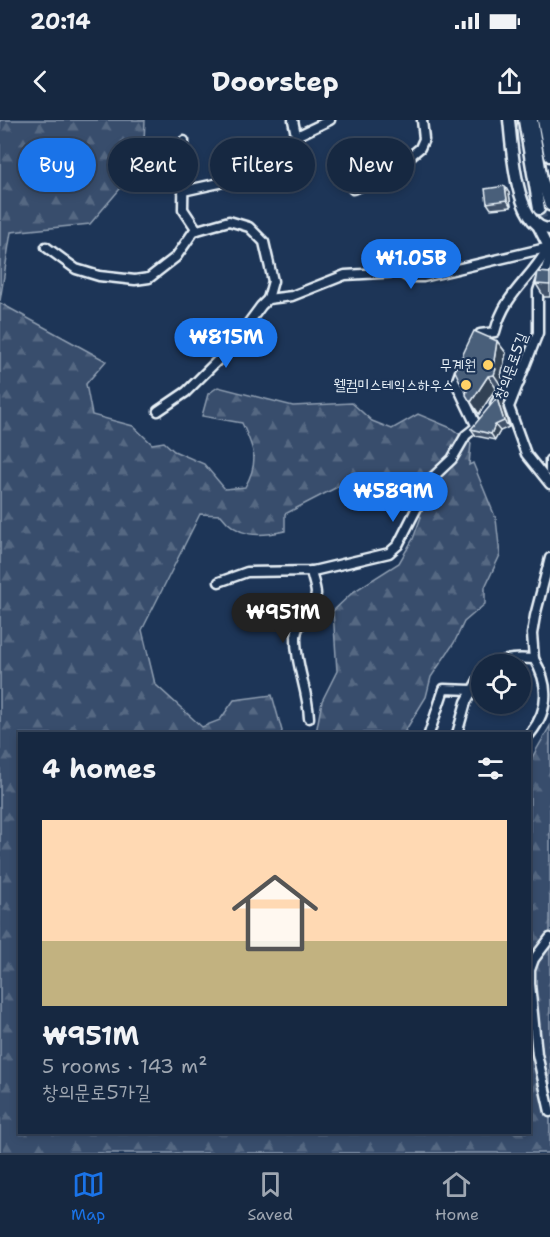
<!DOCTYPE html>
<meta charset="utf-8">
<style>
:root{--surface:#162841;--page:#23344c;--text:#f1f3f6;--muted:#9ea6b1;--line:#35445a;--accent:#1a73e8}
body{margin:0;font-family:"Shantell Sans","Poor Story",sans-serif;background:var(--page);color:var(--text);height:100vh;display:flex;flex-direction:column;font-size:22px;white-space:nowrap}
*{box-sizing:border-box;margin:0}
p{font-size:20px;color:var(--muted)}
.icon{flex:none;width:33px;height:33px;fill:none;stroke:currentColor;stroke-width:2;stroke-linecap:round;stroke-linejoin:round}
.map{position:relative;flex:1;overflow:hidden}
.panel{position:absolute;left:18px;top:612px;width:513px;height:402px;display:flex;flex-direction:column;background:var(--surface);border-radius:0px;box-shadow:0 3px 9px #0003,0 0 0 2px var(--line)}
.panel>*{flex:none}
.top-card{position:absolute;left:18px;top:18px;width:514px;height:54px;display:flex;gap:12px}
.tools{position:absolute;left:471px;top:534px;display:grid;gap:12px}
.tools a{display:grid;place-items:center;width:60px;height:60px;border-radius:50%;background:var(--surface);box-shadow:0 3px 9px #0003,0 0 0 2px var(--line);font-size:30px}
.price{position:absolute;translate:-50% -51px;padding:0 14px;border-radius:21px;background:var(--accent);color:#fff;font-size:20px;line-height:39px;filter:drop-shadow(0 2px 3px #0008)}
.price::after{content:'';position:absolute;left:50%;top:36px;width:18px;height:14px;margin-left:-9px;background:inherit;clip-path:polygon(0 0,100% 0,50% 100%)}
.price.current{background:#222;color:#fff}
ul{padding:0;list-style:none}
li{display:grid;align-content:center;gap:12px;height:318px;padding:0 24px}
li span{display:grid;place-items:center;height:186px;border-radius:0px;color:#555}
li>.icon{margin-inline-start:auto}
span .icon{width:108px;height:108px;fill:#fffc;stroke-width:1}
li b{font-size:26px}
h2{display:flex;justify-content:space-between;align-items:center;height:72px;padding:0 24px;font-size:26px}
.pill{padding:0 21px;border-radius:27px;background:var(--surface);box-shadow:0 3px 9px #0003,0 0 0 2px var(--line);font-size:21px;line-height:54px}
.pill.current{background:var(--accent);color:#fff}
.status{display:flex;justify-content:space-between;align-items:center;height:42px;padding:0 30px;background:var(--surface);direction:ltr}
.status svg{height:16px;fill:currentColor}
header{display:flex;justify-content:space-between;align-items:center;height:78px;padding:0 24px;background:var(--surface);font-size:27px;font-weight:700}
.menu{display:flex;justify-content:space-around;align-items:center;height:84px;border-top:2px solid var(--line);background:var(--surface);font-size:16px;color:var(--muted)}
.menu a{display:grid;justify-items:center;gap:3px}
.menu .current{color:var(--accent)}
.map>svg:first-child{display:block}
</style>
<div class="status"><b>20:14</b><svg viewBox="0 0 49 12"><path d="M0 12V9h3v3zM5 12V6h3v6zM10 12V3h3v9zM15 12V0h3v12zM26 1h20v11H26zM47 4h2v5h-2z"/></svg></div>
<header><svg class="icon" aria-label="back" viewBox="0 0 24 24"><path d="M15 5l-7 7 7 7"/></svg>Doorstep<svg class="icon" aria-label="share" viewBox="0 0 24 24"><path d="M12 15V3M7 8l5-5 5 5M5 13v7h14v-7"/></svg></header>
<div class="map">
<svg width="550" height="1033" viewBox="0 0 550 1033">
<defs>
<pattern id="forest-firs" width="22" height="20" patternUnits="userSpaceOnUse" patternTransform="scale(1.5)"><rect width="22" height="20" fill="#374d6c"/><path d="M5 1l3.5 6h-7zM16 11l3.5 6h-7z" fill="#546782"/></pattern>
</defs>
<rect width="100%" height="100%" fill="#1d3557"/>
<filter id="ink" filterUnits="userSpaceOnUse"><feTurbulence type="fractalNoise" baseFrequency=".0167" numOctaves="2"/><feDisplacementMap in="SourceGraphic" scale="12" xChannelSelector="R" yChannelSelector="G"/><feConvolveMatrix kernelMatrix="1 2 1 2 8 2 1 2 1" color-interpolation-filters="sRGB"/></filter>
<g filter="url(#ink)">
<!-- forest -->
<g fill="url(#forest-firs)" stroke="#909fb2" stroke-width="1.5">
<polygon points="0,0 145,0 143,42 90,104 11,112 0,181"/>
<path d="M0,183L106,241L86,264L92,295L133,306L152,324L164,322L174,331L204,344L225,369L245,367C260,341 254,329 242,303L202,296L208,274L218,267L293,286L352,283L372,301L392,309L418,294L451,308L471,323L469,345L473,343L496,399L500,435L485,467V484L464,502L454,523L431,557L426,577L404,613H316L322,581L337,551L333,491L353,472L399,443L413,419L421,397L403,380C377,388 364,382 347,362L285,394V411C259,417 238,418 221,395L200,394L142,510L155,564L202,607L220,600L234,580L272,575L282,611L281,614H20V1012H530V641L550,606V1033H0Z"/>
</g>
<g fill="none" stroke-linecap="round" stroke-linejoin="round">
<!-- major-tunnel -->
<polyline stroke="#3b516f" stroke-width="10" stroke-dasharray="10 5" stroke-linecap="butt" points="539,89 550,121"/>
<!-- minor casing -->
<g stroke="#e8f1f8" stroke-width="13">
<g id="minor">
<polyline points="293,0 296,15"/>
<polyline points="549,0 550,5"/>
<polyline points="184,21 183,89 197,110"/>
<polyline points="353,69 394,54 402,43 420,28 424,19 422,0"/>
<polyline points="183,71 224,62 242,52 257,35 330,0"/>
<polyline points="537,105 548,127 549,140 538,171 538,213 509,287 526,334 550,364"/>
<polyline points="46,127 76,149 99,156 135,160 149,158 176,137 194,111 229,101 249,107 264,122 273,161 268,179"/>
<path d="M476,222L480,214L495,212C505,172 530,161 548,128"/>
<polyline points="461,249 456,263 477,307"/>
<polyline points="495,284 501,275 519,263"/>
<polyline points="158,291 186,272 230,228 261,186 268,179 292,176 345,155 400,152 409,157 423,157 550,127"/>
<polyline points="550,340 550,351"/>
<polyline points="219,462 247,452 313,451 389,433 398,425 432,358 452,339 466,315 480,304"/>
<polyline points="534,539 532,514 535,496 550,438"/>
<path d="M493,544C507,538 518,538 534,539C550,565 549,590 530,614"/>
<path d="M309,598C308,570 295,544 296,516C297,500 314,490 316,474C316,467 312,458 311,451"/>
<polyline points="429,614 444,569 472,570"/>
<polyline points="457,614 466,582 482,553"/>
<polyline points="550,818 534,839 530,850 530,864 537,934 550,992"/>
</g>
</g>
<!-- major casing -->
<g stroke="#e8f1f8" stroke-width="15">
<g id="major">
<path d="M509,0C512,25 515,109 550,109"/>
<polyline points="524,0 539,89"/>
<polyline points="532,0 542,60 550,85"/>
<polyline points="543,0 550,36"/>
</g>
</g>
<!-- minor -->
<use href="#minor" stroke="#1d3557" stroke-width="8"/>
<!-- major -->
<use href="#major" stroke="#1d3557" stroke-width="10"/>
</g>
<!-- wall -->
<g fill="#3f5169" stroke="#e8f1f8" stroke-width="1.5">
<polygon points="509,73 511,87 491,89 487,83"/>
<polygon points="550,153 550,177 544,177 536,164"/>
<polygon points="497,221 506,233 501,256 504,260 502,267 496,268 479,294 469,280 467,272 461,264"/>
<polygon points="505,281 503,288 509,307 500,311 495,320 476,316 471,309"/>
</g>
<!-- shaded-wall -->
<g fill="#334255" stroke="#e8f1f8" stroke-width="1.5">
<polygon points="505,66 509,73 511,87 507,80"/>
<polygon points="497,221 506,233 501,256 504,260 502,267 494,255 493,247"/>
<polygon points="488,256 496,268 479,294 471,282"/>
<polygon points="500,274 505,281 503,288 509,307 504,301 498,282"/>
<polygon points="495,305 500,311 495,320 491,314"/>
</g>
<!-- building -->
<g fill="#495e7a" stroke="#e8f1f8" stroke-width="1.5">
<polygon points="505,66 507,80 487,83 485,69"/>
<polygon points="538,152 550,153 550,165 536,164"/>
<polygon points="474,211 497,221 493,247 496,249 494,255 488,256 471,282 469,280 466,275 468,265 461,264 455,251"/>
<polygon points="500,274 498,282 504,301 495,305 491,314 471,309"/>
</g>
</g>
<!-- markers -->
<g fill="#ffd166" stroke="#1d3557" stroke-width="2">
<circle cx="488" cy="245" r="6"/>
<circle cx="466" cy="265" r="6"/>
</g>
<g text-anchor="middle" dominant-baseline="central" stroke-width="4.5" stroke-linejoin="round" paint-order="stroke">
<!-- poi labels -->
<g font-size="15" fill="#e8f1f8" stroke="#1d3557" text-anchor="end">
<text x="476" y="245">무계원</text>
<text x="454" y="265">웰컴미스테익스하우스</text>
</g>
<!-- street labels -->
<g font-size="15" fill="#e8f1f8" stroke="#1d3557">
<text transform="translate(511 246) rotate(-70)">창의문로5길</text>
</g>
</g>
</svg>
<div class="tools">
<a><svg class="icon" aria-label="locate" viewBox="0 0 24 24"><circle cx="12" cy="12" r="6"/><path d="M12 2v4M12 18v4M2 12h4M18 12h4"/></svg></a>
</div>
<b class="price" style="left:411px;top:170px">₩1.05B</b>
<b class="price" style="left:226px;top:249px">₩815M</b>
<b class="price" style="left:393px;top:403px">₩589M</b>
<b class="price current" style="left:283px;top:524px">₩951M</b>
<div class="top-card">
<a class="pill current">Buy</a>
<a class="pill">Rent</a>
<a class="pill">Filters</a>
<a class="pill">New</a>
</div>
<section class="panel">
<h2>4 homes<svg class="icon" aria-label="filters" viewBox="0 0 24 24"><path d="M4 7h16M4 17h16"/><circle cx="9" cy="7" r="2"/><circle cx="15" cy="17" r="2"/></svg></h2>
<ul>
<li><span style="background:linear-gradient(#ffd9b3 65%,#c2b280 0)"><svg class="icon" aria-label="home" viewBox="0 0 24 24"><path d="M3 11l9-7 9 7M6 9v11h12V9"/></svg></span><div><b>₩951M</b><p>5 rooms · 143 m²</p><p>창의문로5가길</p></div></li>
</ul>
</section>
</div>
<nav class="menu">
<a class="current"><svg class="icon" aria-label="map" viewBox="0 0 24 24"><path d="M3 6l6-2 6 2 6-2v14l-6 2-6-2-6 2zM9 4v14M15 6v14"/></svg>Map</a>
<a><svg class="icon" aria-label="saved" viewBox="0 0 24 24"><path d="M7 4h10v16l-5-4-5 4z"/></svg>Saved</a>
<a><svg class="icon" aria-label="home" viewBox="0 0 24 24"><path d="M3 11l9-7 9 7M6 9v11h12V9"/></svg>Home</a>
</nav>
